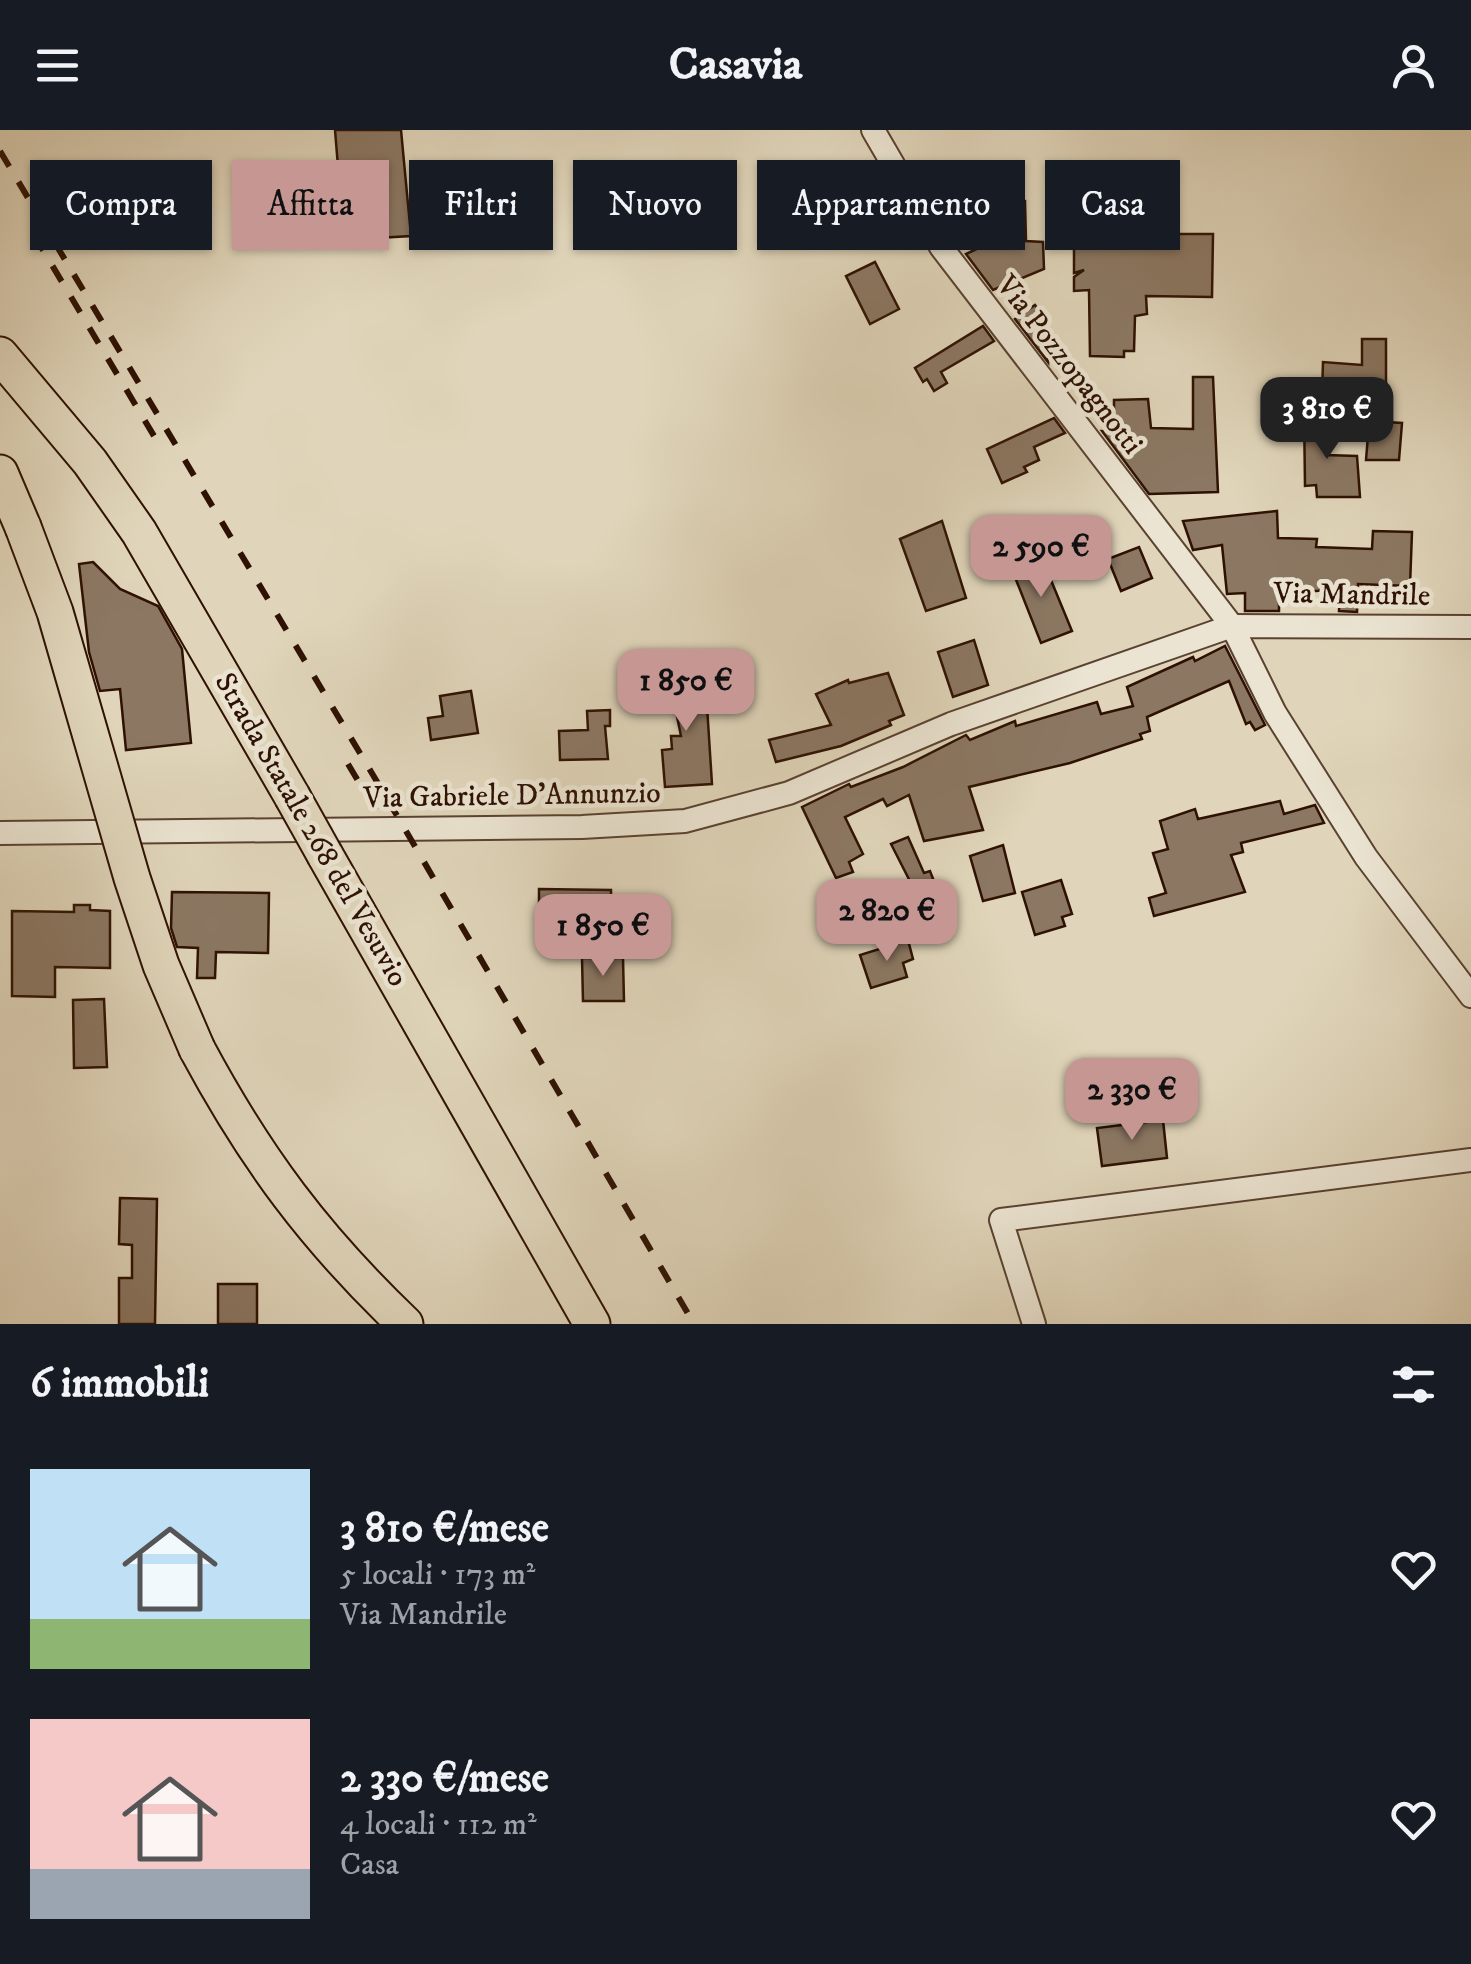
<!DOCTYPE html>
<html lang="it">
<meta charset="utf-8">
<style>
:root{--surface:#171b24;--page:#242831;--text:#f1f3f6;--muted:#9ea1a6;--accent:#c59692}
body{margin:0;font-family:"IM FELL DW Pica",serif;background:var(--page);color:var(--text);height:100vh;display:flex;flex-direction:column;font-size:38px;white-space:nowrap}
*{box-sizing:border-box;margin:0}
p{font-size:32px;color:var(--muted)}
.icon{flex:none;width:55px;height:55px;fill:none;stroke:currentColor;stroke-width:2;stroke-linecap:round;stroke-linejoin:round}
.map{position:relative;height:1194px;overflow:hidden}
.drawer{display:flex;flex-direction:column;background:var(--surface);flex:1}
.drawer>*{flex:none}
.banner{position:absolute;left:30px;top:30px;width:1412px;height:90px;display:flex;gap:20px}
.price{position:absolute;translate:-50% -85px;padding:0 22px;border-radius:20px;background:var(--accent);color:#111;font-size:32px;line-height:65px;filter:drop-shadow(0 2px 5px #0008)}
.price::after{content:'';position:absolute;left:50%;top:60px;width:30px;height:22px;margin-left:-15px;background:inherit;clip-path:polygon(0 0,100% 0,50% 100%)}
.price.selected{background:#222;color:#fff}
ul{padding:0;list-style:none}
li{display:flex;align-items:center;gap:30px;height:250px;padding:0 30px}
li span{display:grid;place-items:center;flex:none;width:280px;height:200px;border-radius:0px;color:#555}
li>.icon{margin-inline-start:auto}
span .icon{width:120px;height:120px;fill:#fffc;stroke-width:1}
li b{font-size:42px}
h2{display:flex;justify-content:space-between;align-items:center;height:120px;padding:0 30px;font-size:42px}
.tag{padding:0 35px;border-radius:0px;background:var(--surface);box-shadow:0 2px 8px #0004;font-size:35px;line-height:90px}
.tag.selected{background:var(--accent);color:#111}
header{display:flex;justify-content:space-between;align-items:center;height:130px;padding:0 30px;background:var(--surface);font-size:45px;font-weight:800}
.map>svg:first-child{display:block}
</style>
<header><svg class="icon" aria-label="menu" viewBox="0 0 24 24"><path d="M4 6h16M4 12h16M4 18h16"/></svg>Casavia<svg class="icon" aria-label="person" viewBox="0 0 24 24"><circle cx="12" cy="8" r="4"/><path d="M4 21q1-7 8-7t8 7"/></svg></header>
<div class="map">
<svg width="1471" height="1194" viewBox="0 0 1471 1194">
<rect width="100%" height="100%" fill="#e0d5ba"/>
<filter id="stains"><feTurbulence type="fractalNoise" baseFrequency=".002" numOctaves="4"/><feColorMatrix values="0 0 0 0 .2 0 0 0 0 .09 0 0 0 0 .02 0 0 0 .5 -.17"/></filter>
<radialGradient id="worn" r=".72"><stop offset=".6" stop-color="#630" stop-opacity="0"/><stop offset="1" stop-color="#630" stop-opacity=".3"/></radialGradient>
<!-- building -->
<g fill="#8b7762" stroke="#2e1103" stroke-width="2.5">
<polygon points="335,0 401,0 411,106 344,110"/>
<polygon points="1025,71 1026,111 1043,112 1044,139 993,160 966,124 985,115 974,100 997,94 995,72"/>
<polygon points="1129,104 1213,104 1212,167 1146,166 1147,184 1135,186 1134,221 1124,221 1124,227 1090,226 1089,160 1074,161 1074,147 1084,140 1074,143 1074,109 1129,107"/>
<polygon points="875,132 899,179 870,194 846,146"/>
<polygon points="1035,175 1046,189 1048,232 1015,189"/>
<polygon points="983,196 994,211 941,242 947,253 934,261 927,249 923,252 915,238"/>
<polygon points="1362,209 1386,209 1386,292 1402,293 1399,330 1366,330 1369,293 1362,293 1362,267 1322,264 1323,232 1362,235"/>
<polygon points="1193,247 1213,247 1218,362 1149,364 1102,301 1105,301 1103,288 1114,287 1114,270 1148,269 1151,298 1193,299"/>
<polygon points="1304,280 1324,280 1326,325 1357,326 1360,367 1317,367 1316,355 1305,356"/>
<polygon points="1054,288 1065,303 1034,317 1039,330 1024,337 1027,342 1002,353 987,319"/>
<polygon points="1277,381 1278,408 1317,409 1316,417 1372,419 1373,401 1412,402 1410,456 1358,454 1357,482 1339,481 1340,459 1279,464 1279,481 1245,481 1245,463 1227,464 1222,415 1193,420 1183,391"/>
<polygon points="942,391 966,468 926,481 900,409"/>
<polygon points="1139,417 1152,448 1121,461 1108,429"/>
<polygon points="1041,426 1072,501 1041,513 1011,437"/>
<polygon points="93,432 120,459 158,476 182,519 191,613 126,620 120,559 100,561 89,522 79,434"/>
<polygon points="974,510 988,555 953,567 938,522"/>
<polygon points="1225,516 1265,595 1255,600 1250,592 1246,594 1229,551 1147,587 1150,601 1140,604 1142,609 1070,633 969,657 983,700 924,711 909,665 887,676 883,669 845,687 863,724 849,732 853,742 836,748 802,677 849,654 851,657 903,637 966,605 970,610 1015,591 1016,596 1097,572 1101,584 1133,576 1127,557 1193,527 1195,531"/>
<polygon points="888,543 904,585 889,591 891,595 841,616 776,632 769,610 831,595 816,564 848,550 849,553"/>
<polygon points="683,546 686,555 700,551 707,576 712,654 665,657 662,620 672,619 671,606 681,606 674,572 655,577 649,556"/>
<polygon points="471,561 478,603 431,610 428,588 443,586 440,566"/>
<polygon points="610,580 610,596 605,596 608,629 560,630 559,601 588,600 587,581"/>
<polygon points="1280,671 1284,684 1315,675 1324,693 1241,713 1243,722 1231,725 1245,762 1154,786 1149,768 1166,763 1153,723 1168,719 1160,691 1195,679 1198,689"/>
<polygon points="908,707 924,743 930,741 937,759 917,765 891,714"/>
<polygon points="1003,715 1015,763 983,771 970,726"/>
<polygon points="1061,750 1072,784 1062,787 1065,796 1035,805 1022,762"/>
<polygon points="539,759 611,760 611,798 539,797"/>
<polygon points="172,762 269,763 268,823 216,822 215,848 197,848 198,818 177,817 171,798"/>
<polygon points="74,775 90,775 90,780 110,781 110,838 55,837 55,867 12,866 12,781 74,782"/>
<polygon points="908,810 913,829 903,833 907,847 871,858 860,825"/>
<polygon points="582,828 623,828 624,871 583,871"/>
<polygon points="104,869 107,937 74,938 73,870"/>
<polygon points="1163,990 1167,1028 1102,1036 1097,998"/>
<polygon points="120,1068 157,1069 155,1194 119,1194 119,1148 132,1148 132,1115 119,1114"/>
<rect x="218" y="1154" width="39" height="40"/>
</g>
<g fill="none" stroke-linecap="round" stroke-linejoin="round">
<!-- minor casing -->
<g stroke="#5a4231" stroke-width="26">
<g id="minor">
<polyline points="873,0 941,117 1232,496 1275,583 1366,727 1471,866"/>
<polyline points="0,703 582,697 685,691 789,663 951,594 1232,496 1471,497"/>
<polyline points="1034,1194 1001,1090 1471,1030"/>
</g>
</g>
<!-- trunk casing -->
<g stroke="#2e1103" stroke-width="39">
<g id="trunk">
<polyline points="0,225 90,332 139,402 292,666"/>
<polyline points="0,343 23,397"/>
<polyline points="325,725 592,1194"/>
<path d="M197,919C256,1029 315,1108 405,1194"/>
</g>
</g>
<!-- minor -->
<use href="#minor" stroke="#ebe4d2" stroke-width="22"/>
<!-- trunk -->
<use href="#trunk" stroke="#e0d5ba" stroke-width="35"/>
<!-- rail -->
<g stroke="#2e1103" stroke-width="6" stroke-dasharray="18 18" stroke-linecap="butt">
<polyline points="0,21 382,660 694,1194"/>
<polyline points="34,105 157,311"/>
<polyline points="348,634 384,694"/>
</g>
<!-- trunk-bridge casing -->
<g stroke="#2e1103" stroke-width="39" stroke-linecap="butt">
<g id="trunk-bridge">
<polyline points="23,397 55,482 132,748 161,835 197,919"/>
<polyline points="292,666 325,725"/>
</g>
</g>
<!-- trunk-bridge -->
<use href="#trunk-bridge" stroke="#e0d5ba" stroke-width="35"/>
</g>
<g text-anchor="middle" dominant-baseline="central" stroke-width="9" stroke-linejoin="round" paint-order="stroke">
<!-- street labels -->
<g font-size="30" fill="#2e1103" stroke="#ebe4d2">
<text transform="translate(1069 235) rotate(52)">Via Pozzopagnotti</text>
<text transform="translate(1352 465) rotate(1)">Via Mandrile</text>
<text transform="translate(512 666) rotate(-1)">Via Gabriele D'Annunzio</text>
<text transform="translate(311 700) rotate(60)">Strada Statale 268 del Vesuvio</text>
</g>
</g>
<rect width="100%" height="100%" filter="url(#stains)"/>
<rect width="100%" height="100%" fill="url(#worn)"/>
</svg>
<b class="price selected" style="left:1327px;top:332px">3 810 €</b>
<b class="price" style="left:1041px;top:470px">2 590 €</b>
<b class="price" style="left:686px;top:604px">1 850 €</b>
<b class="price" style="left:887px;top:834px">2 820 €</b>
<b class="price" style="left:603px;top:849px">1 850 €</b>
<b class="price" style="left:1132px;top:1013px">2 330 €</b>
<div class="banner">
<a class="tag">Compra</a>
<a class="tag selected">Affitta</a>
<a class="tag">Filtri</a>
<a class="tag">Nuovo</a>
<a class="tag">Appartamento</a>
<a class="tag">Casa</a>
</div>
</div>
<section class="drawer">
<h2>6 immobili<svg class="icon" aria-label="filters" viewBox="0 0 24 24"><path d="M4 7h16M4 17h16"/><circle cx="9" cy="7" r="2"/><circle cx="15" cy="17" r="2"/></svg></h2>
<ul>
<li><span style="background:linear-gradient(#bfe0f5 75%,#8fb573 0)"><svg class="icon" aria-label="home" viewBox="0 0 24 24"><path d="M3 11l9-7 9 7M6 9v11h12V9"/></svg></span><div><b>3 810 €/mese</b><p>5 locali · 173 m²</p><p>Via Mandrile</p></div><svg class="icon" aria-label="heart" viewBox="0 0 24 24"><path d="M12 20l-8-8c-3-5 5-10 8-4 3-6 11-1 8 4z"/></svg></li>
<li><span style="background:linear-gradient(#f6c9c9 75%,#9aa5b1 0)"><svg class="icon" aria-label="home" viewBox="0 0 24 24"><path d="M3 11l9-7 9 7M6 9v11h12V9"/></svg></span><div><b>2 330 €/mese</b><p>4 locali · 112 m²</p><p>Casa</p></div><svg class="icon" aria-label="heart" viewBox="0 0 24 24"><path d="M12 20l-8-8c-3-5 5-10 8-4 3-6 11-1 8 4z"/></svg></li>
</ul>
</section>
